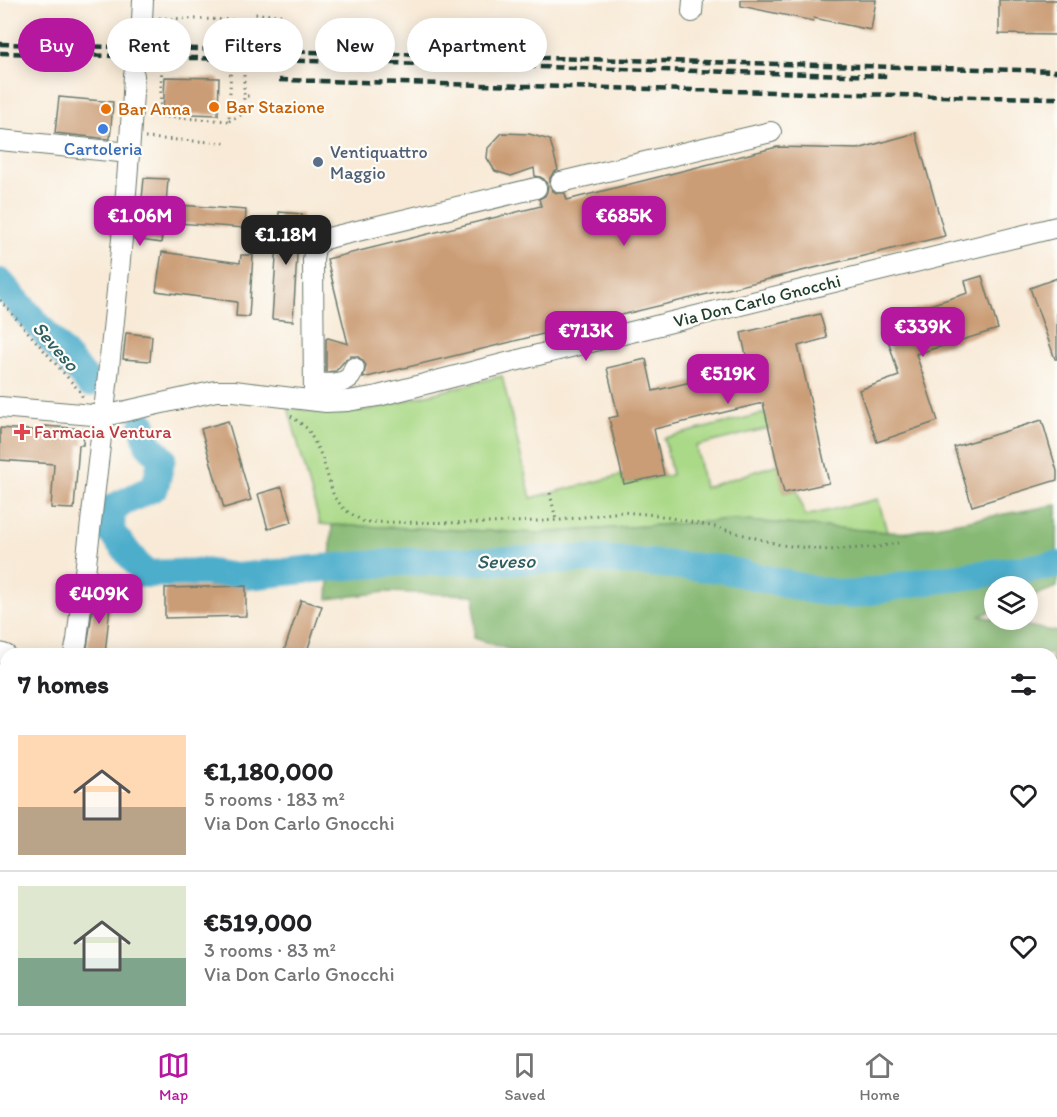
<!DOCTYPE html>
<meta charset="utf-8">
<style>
:root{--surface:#fff;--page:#f6f6f6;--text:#202124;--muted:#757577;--line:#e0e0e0;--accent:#b5179e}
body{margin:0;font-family:Itim,sans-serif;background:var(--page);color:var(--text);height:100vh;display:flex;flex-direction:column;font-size:22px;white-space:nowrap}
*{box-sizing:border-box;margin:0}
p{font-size:20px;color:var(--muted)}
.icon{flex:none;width:33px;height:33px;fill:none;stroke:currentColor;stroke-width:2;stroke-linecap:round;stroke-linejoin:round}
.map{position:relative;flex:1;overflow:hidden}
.sheet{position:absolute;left:0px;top:648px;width:1058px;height:386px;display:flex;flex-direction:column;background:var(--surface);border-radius:18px 18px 0 0;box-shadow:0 3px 15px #0003}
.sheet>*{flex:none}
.top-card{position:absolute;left:18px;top:18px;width:600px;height:54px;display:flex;gap:12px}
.tools{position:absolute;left:984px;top:576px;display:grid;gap:12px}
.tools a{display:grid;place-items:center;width:54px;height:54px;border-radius:50%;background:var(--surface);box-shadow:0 3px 15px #0003;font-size:30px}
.price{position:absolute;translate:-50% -51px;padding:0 14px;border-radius:12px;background:var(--accent);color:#fff;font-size:20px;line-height:39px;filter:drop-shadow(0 2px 3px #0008)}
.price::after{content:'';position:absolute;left:50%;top:36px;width:18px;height:14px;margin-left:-9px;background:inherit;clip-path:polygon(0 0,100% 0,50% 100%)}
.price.active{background:#222;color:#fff}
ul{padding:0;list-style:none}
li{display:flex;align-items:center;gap:18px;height:150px;padding:0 18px}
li+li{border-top:2px solid var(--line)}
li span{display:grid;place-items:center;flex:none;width:168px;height:120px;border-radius:0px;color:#555}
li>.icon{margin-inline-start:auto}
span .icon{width:72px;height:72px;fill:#fffc;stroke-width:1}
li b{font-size:26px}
h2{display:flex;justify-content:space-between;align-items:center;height:72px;padding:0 18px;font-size:26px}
.tag{padding:0 21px;border-radius:27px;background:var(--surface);box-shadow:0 3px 15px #0003;font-size:21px;line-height:54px}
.tag.active{background:var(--accent);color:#fff}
.tabs{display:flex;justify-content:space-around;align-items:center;height:84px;border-top:2px solid var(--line);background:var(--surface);font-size:16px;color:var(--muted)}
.tabs a{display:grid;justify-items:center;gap:3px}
.tabs .active{color:var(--accent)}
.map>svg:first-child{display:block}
</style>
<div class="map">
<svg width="1057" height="1033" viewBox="0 0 1057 1033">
<rect width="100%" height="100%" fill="#fdfcf7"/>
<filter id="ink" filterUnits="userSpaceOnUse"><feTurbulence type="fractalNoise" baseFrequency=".0167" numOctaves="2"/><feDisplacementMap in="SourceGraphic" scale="12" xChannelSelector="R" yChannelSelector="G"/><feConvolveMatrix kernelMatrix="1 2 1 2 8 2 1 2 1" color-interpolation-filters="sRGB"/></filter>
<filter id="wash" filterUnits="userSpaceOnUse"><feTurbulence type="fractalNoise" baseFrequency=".008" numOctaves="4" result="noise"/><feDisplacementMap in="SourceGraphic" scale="24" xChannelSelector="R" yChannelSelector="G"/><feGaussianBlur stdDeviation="1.35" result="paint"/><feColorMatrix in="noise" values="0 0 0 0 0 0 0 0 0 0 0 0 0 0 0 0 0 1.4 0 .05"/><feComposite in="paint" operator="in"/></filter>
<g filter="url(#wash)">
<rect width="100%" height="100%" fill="#f8ead7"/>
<!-- green -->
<polygon fill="#aad987" stroke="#648b5e" stroke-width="1.5" points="502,376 531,498 622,475 624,484 672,475 664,438 766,413 769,428 696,446 704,488 778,464 784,493 797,490 805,516 878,499 887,532 734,520 539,533 332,525 320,524 288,407 317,412 346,413 372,409"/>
<!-- forest -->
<path fill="#87b974" stroke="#537b54" stroke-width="1.5" d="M1057,505V587L1028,598V586H994V610L980,616L1057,632V880L1052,879V654H522L474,638L475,595L386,592L328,599L332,525L539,533L734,520L887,532C903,533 913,533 929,527Z"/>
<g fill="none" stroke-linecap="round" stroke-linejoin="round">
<!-- river -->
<g stroke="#4daecc" stroke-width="28">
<polyline points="0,282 89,383"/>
<polyline points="143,425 148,444 162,458 155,487 112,508 111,532 145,574 204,572 237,577 324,568 403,562 599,559 722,569 813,590 851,595 920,582 1057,565"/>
</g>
</g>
<g id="blocks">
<!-- building -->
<g fill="#cb9d76">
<polygon points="741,0 876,0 871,30 814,18 813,21 741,6"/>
<polygon points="999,0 1057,0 1057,35 999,34"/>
<polygon points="165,77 219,78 218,115 163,113"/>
<polygon points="59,97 113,102 110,139 55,133"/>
<polygon points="502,133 529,134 550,140 558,170 553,173 550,178 550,185 553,191 557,193 565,193 567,200 777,147 858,149 916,133 945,236 363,378 366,365 362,360 357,356 351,356 346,359 336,371 326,372 326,339 328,338 348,344 327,259 541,206 539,199 545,196 547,192 548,186 544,179 540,177 535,176 534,168 511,176 495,171 487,158 488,148"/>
<polygon points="144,178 168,179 166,204 246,210 245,228 164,222 161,243 134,239 139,199 142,199"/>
<polygon points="279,212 302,214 300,239 298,239 293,321 272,319"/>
<polygon points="162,252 240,263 241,255 253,255 249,317 236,316 237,302 156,291"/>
<polygon points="982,276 998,329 916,354 938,421 877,442 859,390 899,376 882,320 968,293 965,281"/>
<polygon points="1057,278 1057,359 1055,359 1030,288"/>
<polygon points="820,314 827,338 798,346 829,483 784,493 763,403 654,429 664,475 624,484 609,418 618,416 607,368 646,359 653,391 749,368 741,333"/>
<polygon points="126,333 152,336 150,361 123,359"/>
<polygon points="1042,420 1057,471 1057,480 972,506 954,447"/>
<polygon points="228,421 251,500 224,508 201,429"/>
<polygon points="45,426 84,429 83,445 79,445 74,509 51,508 54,464 0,460 0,428 44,431"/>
<polygon points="282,487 292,522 268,529 258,494"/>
<polygon points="246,586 246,616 165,618 165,588"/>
<polygon points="95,593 111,596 105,654 86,654"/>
<polygon points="301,600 322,606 306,654 283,654"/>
</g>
</g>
</g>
<g filter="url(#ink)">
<use href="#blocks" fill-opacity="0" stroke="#6b7a6d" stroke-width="1.5"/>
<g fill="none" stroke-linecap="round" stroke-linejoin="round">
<!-- minor casing -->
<g stroke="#6b7a6d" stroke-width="22">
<g id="minor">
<polyline points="692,12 693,0"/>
<polyline points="142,20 143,0"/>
<polyline points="0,140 130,153"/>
<polyline points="561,182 771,132"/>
<path d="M314,383C324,384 342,385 350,377C352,375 353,371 354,368"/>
<polyline points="314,400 313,260 315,247 324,239 536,188"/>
<polyline points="0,407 104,416 216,391 234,391 326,402 348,401 378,396 538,355 1057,227"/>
<polyline points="0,653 6,655"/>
<path d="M74,654L77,640C99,452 124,264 134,75"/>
<polyline points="0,833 5,834 0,873"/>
<polyline points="0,965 6,965"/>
<polyline points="407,1028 413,1033"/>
<polyline points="909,1028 953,1033"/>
<polyline points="133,1033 134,1028"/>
<polyline points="248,1033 249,1028"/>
<polyline points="731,1033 731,1028"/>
</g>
</g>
<!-- path -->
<g stroke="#6b7a6d" stroke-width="3" stroke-dasharray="1.5 4.5" stroke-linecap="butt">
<polyline points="159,18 283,21 283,15 253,14"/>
<polyline points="223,38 253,40"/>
<polyline points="222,47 223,33"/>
<polyline points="244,63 244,96 253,96"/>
<polyline points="149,116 229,121 231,63"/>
<polyline points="160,117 162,61"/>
<polyline points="229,121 243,114 244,96"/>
<polyline points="145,138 228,143"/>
<polyline points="0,300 82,394 82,397"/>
<polyline points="291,416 308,429 322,457 334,497 345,510 364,522 491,523 561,520 621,512 657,515 715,527 781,545 829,550 878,547 898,543"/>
<polyline points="550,493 556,520"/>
</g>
<!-- minor -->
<use href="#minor" stroke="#fff" stroke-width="20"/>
<!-- rail -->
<g stroke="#1f3d34" stroke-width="4.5" stroke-dasharray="9 4.5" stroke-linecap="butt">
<polyline points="0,44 1057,71"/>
<polyline points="0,53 889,76"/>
<polyline points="279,80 980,97 1057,98"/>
</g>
</g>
</g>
<!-- markers -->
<g fill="#e8710a" stroke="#fdfcf7" stroke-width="2">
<circle cx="214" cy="107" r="6"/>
<circle cx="106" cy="109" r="6"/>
</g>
<circle fill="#3f7fe0" stroke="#fdfcf7" stroke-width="2" cx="103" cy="129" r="6"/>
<circle fill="#5c6f8a" stroke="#fdfcf7" stroke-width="2" cx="318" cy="162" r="6"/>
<path fill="#e0444e" stroke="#fdfcf7" stroke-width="2" d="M19 423h6v6h6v6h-6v6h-6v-6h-6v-6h6z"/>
<g text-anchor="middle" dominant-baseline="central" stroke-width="4.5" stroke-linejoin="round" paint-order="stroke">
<!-- food labels -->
<g font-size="18" fill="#c56008" stroke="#fdfcf7" text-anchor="start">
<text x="226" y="107">Bar Stazione</text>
<text x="118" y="109">Bar Anna</text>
</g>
<!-- shop labels -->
<g font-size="18" fill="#366cbe" stroke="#fdfcf7">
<text x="103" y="149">Cartoleria</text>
</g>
<!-- service labels -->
<g font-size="18" fill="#4e5e75" stroke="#fdfcf7" text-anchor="start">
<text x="330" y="152">Ventiquattro<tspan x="330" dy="21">Maggio</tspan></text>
</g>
<!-- street labels -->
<g font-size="18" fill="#1f3d34" stroke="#fdfcf7">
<text transform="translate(757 301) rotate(-14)">Via Don Carlo Gnocchi</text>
</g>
<!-- health labels -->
<g font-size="18" fill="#be3a42" stroke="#fdfcf7" text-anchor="start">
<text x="34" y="432">Farmacia Ventura</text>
</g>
<!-- water labels -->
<g font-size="20" font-style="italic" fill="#2d5f62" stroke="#fdfcf7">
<text transform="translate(56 346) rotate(49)">Seveso</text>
<text transform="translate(506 561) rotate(-1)">Seveso</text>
</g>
</g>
</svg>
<div class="tools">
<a><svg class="icon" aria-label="layers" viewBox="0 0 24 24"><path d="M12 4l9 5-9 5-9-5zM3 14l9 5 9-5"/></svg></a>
</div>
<b class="price" style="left:140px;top:247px">€1.06M</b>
<b class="price" style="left:624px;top:247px">€685K</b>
<b class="price active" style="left:286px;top:266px">€1.18M</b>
<b class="price" style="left:923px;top:358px">€339K</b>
<b class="price" style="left:586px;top:362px">€713K</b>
<b class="price" style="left:728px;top:405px">€519K</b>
<b class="price" style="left:99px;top:625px">€409K</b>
<div class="top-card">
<a class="tag active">Buy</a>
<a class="tag">Rent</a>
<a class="tag">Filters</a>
<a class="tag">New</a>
<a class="tag">Apartment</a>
</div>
<section class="sheet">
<h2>7 homes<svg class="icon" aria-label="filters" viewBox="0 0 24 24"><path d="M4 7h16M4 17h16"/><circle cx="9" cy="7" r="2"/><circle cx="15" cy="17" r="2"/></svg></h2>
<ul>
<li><span style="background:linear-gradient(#ffd9b3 60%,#b9a48a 0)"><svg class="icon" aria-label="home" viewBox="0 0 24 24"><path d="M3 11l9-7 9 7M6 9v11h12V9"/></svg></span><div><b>€1,180,000</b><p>5 rooms · 183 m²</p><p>Via Don Carlo Gnocchi</p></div><svg class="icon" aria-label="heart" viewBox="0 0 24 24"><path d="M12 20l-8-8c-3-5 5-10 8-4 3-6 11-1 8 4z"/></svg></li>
<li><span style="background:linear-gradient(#dfe7d0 60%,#7fa58c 0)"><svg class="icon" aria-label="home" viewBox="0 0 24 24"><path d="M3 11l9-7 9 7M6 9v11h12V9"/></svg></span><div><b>€519,000</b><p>3 rooms · 83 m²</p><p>Via Don Carlo Gnocchi</p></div><svg class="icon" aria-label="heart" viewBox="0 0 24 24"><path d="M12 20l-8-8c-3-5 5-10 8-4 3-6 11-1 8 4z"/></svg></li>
</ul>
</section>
</div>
<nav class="tabs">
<a class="active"><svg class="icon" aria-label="map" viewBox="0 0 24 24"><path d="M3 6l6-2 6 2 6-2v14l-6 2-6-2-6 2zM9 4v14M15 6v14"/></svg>Map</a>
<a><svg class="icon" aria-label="saved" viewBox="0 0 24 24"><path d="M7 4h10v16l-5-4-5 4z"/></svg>Saved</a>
<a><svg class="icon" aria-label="home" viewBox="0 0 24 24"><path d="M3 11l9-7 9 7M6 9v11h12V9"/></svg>Home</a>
</nav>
